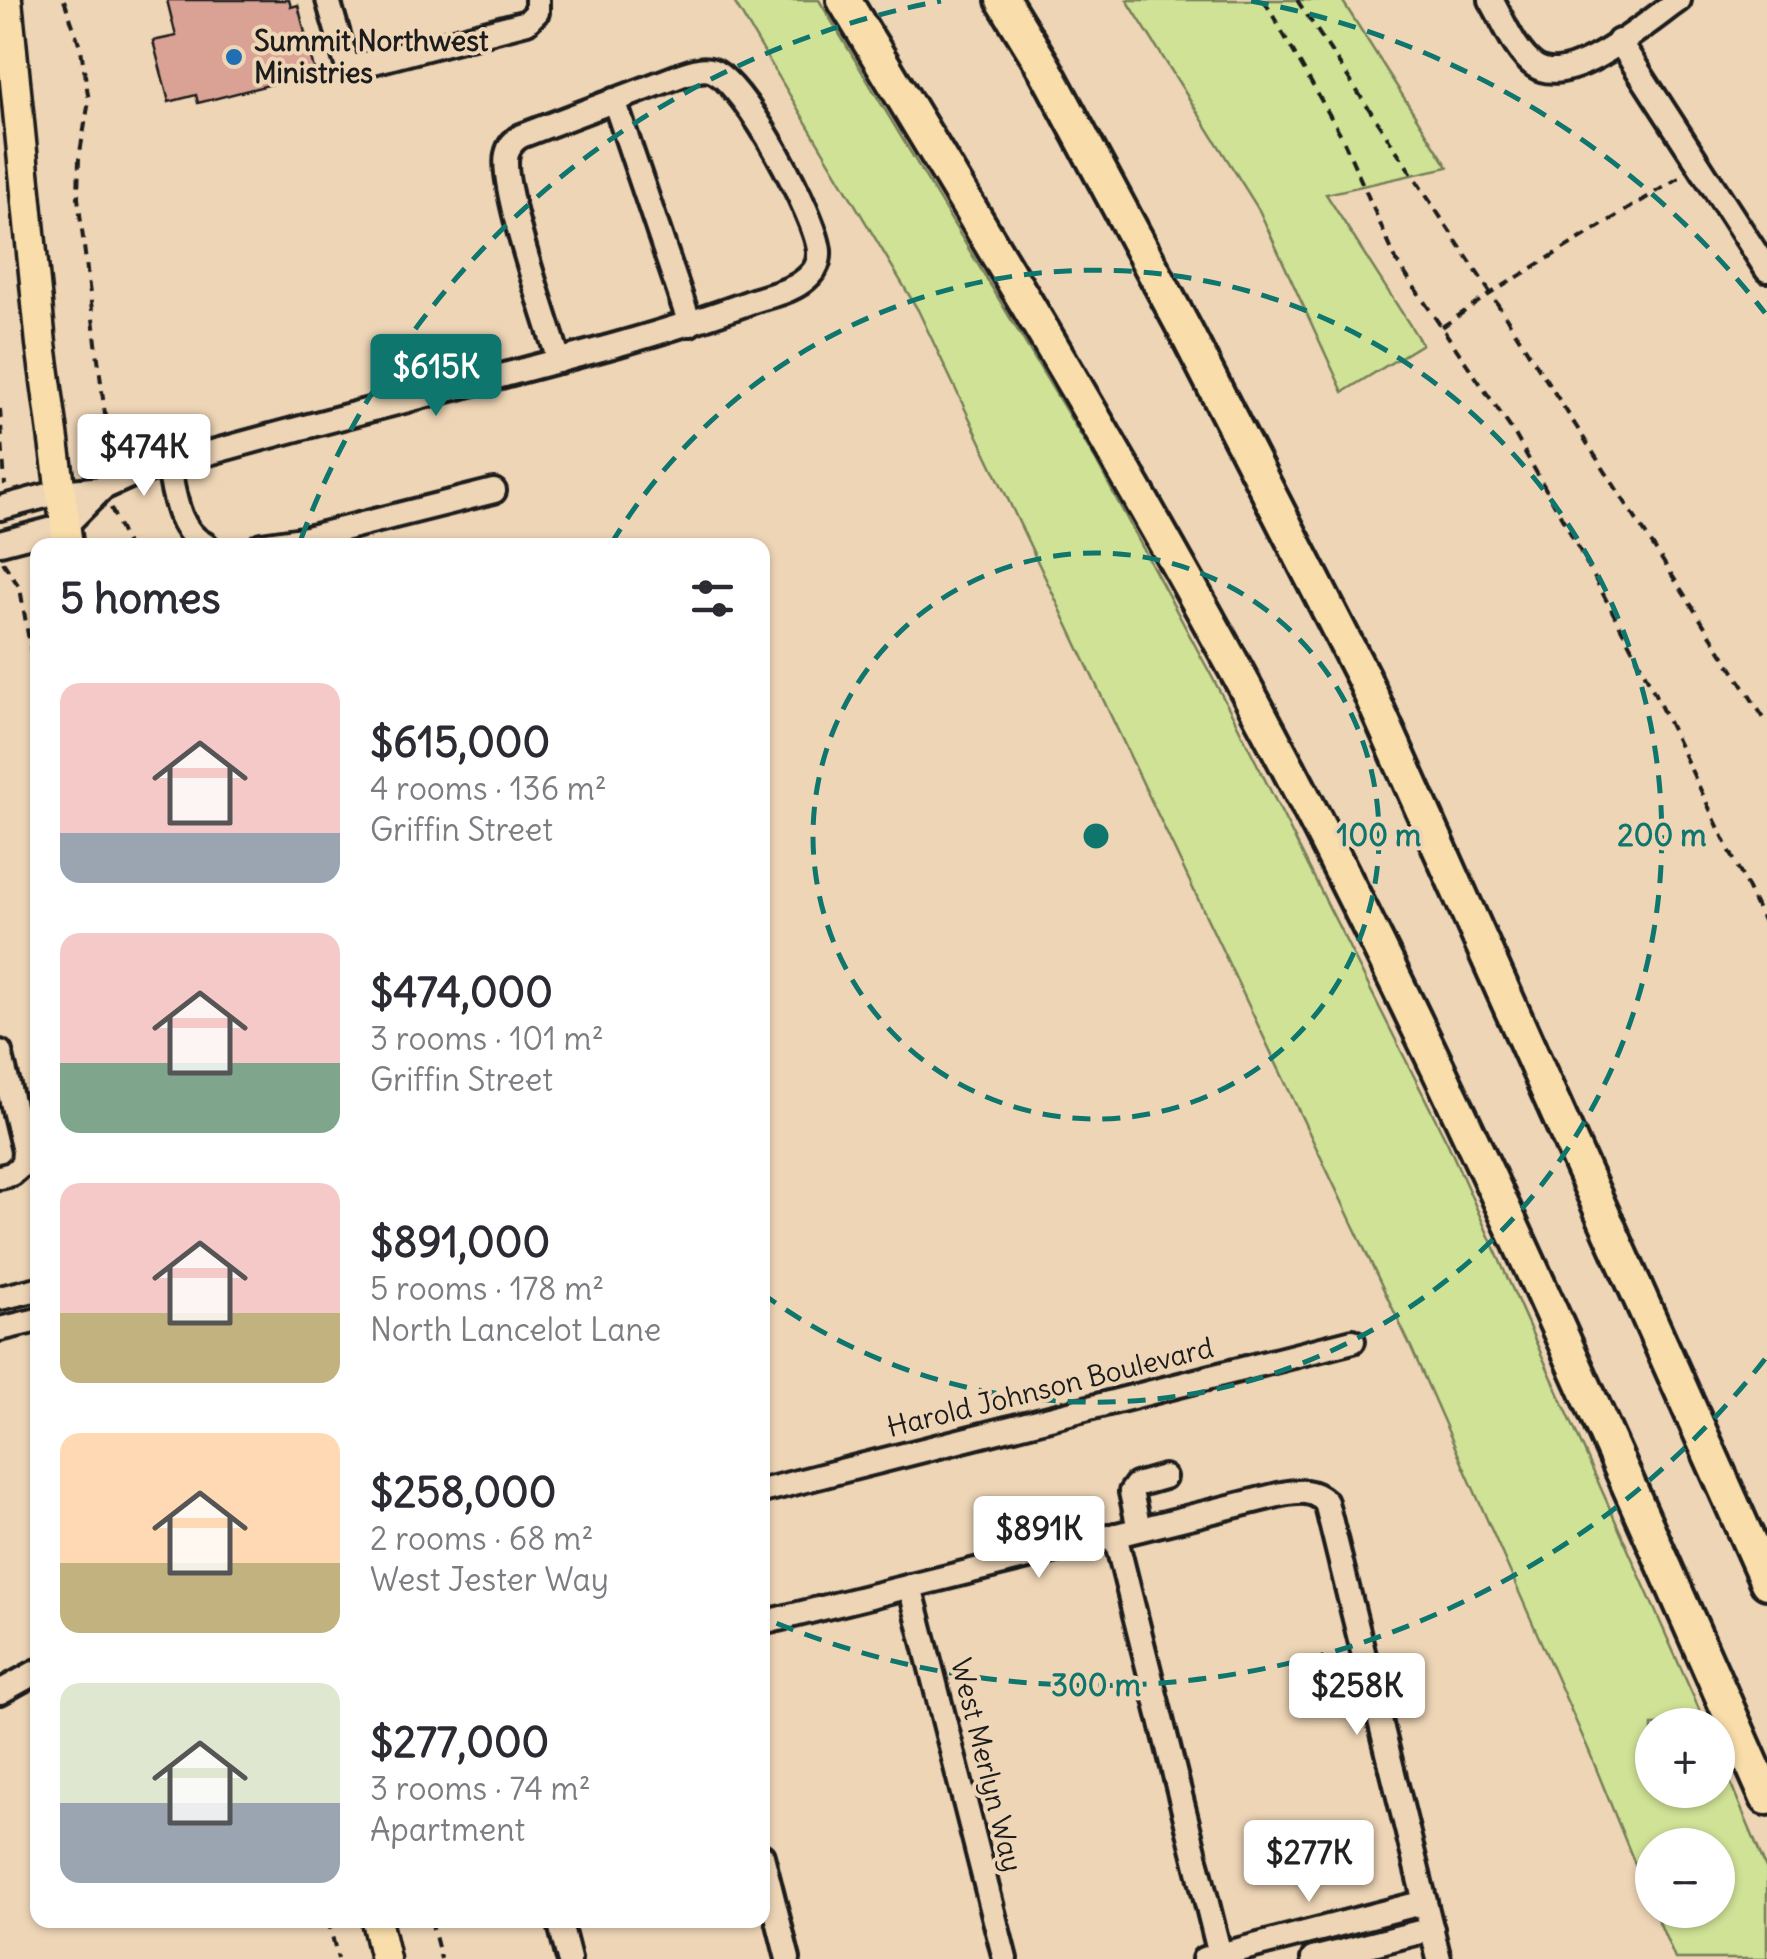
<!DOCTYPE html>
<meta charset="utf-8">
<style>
:root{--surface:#fff;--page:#f7f7f7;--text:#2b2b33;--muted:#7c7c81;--accent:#0f766e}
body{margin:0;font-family:Delius,sans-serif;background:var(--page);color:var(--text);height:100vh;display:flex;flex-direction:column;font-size:38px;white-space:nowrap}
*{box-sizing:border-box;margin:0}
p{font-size:32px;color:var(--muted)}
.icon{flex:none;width:55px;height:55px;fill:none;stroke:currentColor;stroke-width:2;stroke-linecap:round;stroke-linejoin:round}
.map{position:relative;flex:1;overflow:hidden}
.panel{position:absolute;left:30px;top:538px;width:740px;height:1390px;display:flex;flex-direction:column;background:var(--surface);border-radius:20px;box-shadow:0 2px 8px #0004}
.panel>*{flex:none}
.tools{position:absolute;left:1635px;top:1708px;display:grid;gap:20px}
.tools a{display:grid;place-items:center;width:100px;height:100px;border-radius:50%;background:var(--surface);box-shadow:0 2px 8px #0004;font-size:50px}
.price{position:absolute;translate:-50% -85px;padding:0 22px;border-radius:10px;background:#fff;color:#222;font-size:32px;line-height:65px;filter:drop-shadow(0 2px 5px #0008)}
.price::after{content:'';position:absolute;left:50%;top:60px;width:30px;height:22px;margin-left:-15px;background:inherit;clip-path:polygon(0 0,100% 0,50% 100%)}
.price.current{background:var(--accent);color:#fff}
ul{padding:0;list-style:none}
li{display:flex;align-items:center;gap:30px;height:250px;padding:0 30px}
li span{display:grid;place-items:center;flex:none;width:280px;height:200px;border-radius:20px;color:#555}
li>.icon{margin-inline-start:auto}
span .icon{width:120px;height:120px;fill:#fffc;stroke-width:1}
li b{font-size:42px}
h2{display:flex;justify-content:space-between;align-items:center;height:120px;padding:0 30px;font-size:42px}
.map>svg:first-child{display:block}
</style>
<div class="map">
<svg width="1767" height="1959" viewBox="0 0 1767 1959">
<rect width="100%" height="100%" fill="#eed5b6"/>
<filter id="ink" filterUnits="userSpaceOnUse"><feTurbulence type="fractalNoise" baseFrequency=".01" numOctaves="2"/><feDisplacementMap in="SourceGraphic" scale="20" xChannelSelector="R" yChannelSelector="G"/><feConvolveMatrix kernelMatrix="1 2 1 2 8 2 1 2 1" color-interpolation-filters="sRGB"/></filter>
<g filter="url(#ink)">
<!-- green -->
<g fill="#cfe296" stroke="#767f59" stroke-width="2.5">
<polygon points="733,0 819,0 1095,459 1233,716 1448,1144 1706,1725 1652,1725 1652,1790 1718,1790 1718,1753 1767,1870 1767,1959 1675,1959 1654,1910 1718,1910 1718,1845 1652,1845 1652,1906 1589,1751 1411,1347 918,310"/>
<polygon points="1127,0 1342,0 1448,167 1326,194 1422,344 1343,392 1259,210"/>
</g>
<!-- building -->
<polygon fill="#daa294" stroke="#1c1c1c" stroke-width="2.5" points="167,0 289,0 291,7 298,5 315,73 198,103 196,95 169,102 153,41 176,36"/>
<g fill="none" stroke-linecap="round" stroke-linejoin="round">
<!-- minor casing -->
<g stroke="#1c1c1c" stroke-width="30">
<g id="minor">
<polyline points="328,0 347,65 354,67 527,22 537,12 537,0"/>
<path d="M1491,0C1503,20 1515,52 1535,66C1570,90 1650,20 1679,0"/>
<polyline points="1619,41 1767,270"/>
<polyline points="614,100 690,324"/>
<path d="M168,464C174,492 177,532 206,545"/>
<path d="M0,508L60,492L103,488L132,475C292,427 455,390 616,345C662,332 707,318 753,301C768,296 789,292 802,282C813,274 820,265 819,251C816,216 745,84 713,71C703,67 694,71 684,74L521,136C514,140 509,145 507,154C499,184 548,323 559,361"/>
<polyline points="0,543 65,526 103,488"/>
<polyline points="261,545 303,539 494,491"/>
<polyline points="0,1052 24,1151 23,1164 12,1174 0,1177"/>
<polyline points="0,1298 38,1289"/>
<polyline points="0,1329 38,1320"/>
<polyline points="762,1491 1353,1341"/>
<polyline points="1139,1529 1131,1492 1136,1485 1164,1477"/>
<polyline points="1115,1535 1221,1959"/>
<polyline points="910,1586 1005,1959"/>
<path d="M762,1623L1282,1494C1300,1491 1312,1489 1326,1502L1439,1959"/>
<polyline points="0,1692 38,1671"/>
<polyline points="762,1856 788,1959"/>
<polyline points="559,1920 569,1959"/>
<polyline points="1204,1959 1425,1902"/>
<polyline points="1313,1959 1432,1929"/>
</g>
</g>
<!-- major casing -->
<g stroke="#1c1c1c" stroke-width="35">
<g id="major">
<polyline points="7,0 41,344 68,545"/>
<polyline points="376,1920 385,1959"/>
</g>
</g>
<!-- highway casing -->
<g stroke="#1c1c1c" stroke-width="40">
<g id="highway">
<path d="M844,0C1004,264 1164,528 1306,802C1474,1127 1619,1464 1767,1798"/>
<polyline points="1003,0 1045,69 1186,332 1363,677 1767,1582"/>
</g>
</g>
<!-- path -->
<g stroke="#1c1c1c" stroke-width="4" stroke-dasharray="10 8" stroke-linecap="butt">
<polyline points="64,0 81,49 89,101 79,158 78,198 106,423 101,466"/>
<polyline points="1264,0 1341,135 1397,262 1514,433 1570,532 1642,667 1767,929"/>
<polyline points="1297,0 1484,283 1767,723"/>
<polyline points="1442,327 1490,294 1682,176"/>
<polyline points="0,409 5,485"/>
<polyline points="111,508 127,545"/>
<polyline points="3,562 20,588 38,693"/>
<polyline points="328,1920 338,1959"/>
<polyline points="431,1920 441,1959"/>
</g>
<!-- minor -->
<use href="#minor" stroke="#eed5b6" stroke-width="22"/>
<!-- major -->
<use href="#major" stroke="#f9deab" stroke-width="28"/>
<!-- highway -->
<use href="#highway" stroke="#f9deab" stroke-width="32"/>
</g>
</g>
<!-- distance rings -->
<g fill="none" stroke="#0f766e" stroke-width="5" stroke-dasharray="18 12">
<circle cx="1096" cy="836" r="283"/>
<path d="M611 544A566 566 0 1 1 763 1294"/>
<path d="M1765 1359A849 849 0 0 1 764 1618M301 539A849 849 0 0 1 941 1M1251 1A849 849 0 0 1 1765 313"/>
</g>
<!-- markers -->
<circle fill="#1f6fb2" stroke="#eed5b6" stroke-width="4" cx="234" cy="57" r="10"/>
<g text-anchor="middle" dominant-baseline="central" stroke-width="8" stroke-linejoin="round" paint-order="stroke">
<!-- poi labels -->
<g font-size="28" font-weight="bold" fill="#1c1c1c" stroke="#eed5b6" text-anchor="start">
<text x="254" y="41">Summit Northwest<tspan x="254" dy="32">Ministries</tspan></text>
</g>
<!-- street labels -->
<g font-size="28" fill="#1c1c1c" stroke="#eed5b6">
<text transform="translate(1050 1387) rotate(-14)">Harold Johnson Boulevard</text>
<text transform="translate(987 1765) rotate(76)">West Merlyn Way</text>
</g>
</g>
<circle cx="1096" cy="836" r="15" fill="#0f766e" stroke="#eed5b6" stroke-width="5"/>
<g font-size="30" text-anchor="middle" font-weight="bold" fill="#0f766e" stroke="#eed5b6" stroke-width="8" stroke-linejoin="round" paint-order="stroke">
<text x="1379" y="846">100 m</text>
<text x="1662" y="846">200 m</text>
<text x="1096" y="1696">300 m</text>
</g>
</svg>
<div class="tools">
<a>+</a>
<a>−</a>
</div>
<b class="price current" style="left:436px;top:419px">$615K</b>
<b class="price" style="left:144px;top:499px">$474K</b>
<b class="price" style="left:1039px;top:1581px">$891K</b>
<b class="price" style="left:1357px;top:1738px">$258K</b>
<b class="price" style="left:1309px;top:1905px">$277K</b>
<section class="panel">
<h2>5 homes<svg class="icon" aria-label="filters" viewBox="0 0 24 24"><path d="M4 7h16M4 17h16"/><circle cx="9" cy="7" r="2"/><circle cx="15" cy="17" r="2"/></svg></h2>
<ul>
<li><span style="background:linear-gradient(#f6c9c9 75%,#9aa5b1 0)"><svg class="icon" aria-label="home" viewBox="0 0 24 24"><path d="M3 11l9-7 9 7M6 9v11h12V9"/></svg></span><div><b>$615,000</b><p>4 rooms · 136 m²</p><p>Griffin Street</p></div></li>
<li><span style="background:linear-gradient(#f6c9c9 65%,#7fa58c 0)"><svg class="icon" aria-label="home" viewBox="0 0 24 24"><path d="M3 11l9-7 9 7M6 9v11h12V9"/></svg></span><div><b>$474,000</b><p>3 rooms · 101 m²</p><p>Griffin Street</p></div></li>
<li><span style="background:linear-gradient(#f6c9c9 65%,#c2b280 0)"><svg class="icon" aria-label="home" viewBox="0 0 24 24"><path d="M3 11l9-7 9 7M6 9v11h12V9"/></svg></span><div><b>$891,000</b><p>5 rooms · 178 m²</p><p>North Lancelot Lane</p></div></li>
<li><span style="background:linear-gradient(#ffd9b3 65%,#c2b280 0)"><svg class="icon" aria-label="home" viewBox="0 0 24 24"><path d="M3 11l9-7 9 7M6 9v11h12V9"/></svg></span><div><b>$258,000</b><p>2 rooms · 68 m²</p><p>West Jester Way</p></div></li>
<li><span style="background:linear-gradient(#dfe7d0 60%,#9aa5b1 0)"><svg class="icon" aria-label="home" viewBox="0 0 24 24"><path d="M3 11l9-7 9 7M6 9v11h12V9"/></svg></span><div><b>$277,000</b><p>3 rooms · 74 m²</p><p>Apartment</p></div></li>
</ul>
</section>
</div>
